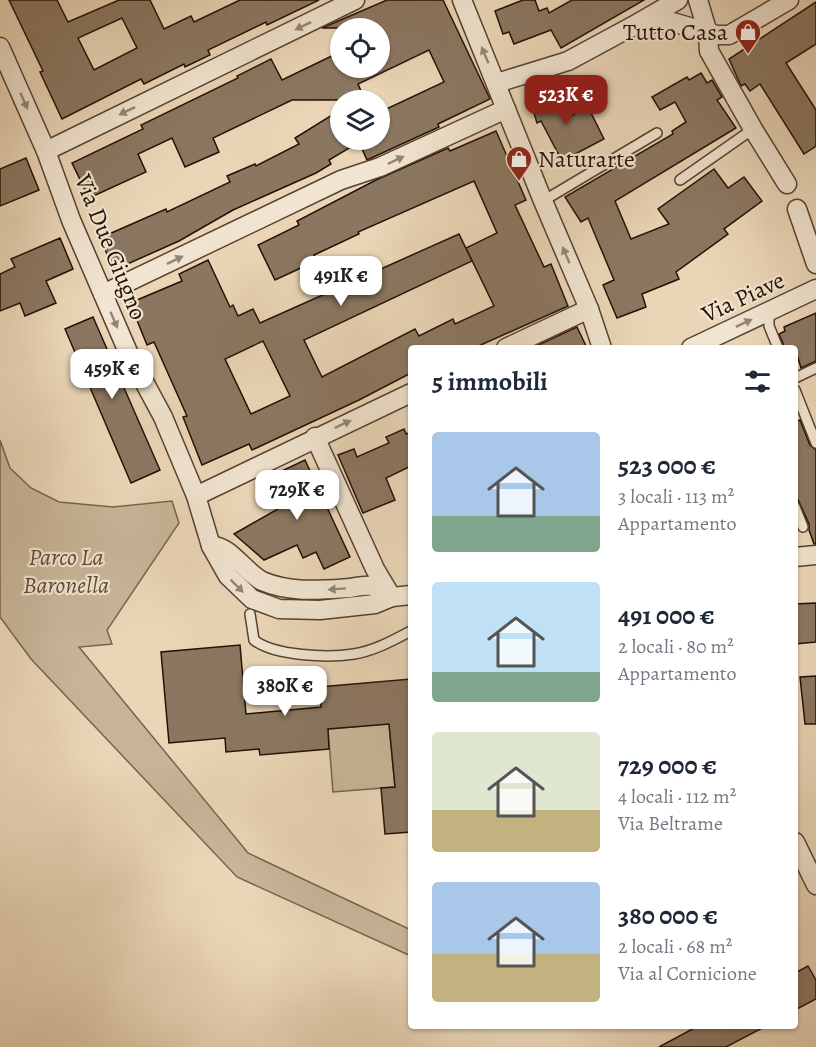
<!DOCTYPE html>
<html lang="it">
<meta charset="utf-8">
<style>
:root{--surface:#fff;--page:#f2f2f3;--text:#1f2937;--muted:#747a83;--accent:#8f2418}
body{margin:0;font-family:Alegreya,serif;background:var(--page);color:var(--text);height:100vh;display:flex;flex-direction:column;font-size:22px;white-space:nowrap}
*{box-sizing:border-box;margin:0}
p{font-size:20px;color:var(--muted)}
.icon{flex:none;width:33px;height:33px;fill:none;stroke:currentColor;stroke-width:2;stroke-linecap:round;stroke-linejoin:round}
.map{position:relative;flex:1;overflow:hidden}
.side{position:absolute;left:408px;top:345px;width:390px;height:684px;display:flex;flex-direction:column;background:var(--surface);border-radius:6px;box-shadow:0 2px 4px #0004}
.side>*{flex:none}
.tools{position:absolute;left:330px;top:18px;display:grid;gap:12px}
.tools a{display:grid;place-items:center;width:60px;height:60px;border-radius:50%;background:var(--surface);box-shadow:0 2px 4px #0004;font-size:30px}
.price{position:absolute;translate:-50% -51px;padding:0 14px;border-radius:12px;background:#fff;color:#222;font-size:20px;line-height:39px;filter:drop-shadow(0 2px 3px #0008)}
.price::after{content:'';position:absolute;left:50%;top:36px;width:18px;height:14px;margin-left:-9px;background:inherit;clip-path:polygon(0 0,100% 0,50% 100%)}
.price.active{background:var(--accent);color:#fff}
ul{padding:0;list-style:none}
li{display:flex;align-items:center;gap:18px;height:150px;padding:0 24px}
li span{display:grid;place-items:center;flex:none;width:168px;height:120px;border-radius:6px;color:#555}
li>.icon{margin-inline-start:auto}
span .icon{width:72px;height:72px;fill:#fffc;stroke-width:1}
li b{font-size:26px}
h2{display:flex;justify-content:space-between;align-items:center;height:72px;padding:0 24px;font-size:26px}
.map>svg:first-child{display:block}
</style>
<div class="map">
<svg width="816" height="1047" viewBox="0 0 816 1047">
<rect width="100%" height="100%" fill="#ead6b7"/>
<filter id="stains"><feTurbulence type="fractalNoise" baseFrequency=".00333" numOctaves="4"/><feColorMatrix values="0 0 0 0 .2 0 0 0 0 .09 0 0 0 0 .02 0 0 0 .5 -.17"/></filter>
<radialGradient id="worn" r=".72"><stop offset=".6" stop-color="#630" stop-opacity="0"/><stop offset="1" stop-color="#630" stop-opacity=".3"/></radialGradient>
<!-- green -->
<g fill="#c8b599" stroke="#76634e" stroke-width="1.5">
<polygon points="0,440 10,468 31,488 59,502 113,507 172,501 179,523 107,630 112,644 79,647 248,853 411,930 411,956 237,877 31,659 0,617"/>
<polygon points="389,724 395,787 333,792 328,729"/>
</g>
<!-- building -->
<g fill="#8b7761" stroke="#241104" stroke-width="1.5" fill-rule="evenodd">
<path d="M9,0H57L68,22L119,0H150L164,29L191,16L194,22L240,0H319L267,25L266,22L208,50L210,55L185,67L184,64L144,84L141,79L62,119L40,72L43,71ZM122,18L137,48L94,70L78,38Z"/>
<polygon points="387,0 443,0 490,99 438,124 439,127 367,160 359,142 329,160 331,164 316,173 233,210 179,241 114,270 100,238 166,209 167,212 230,182 227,176 255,164 256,166 299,144 295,138 340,110 340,140 380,140 380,112 444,82 429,50 358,84 365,100 292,100 213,138 219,152 185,167 172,138 138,154 146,172 89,198 72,163 143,129 141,125 238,78 237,76 271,59 282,80 340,52 340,68 380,68 380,28 322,28"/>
<polygon points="523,0 535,0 539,11 547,8 549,13 572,0 644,0 561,48 551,30 514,44 509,32 503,34 495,11"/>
<polygon points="816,2 816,44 786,63 816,110 816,146 804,154 760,84 750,91 745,84 741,86 729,59"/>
<polygon points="701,73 707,83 712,80 722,97 717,100 736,128 615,201 631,239 669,224 658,209 714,169 728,188 744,177 762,201 724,229 728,234 676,272 679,279 642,294 646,307 617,318 603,285 614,280 588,218 581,222 565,197 673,134 672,131 686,122 675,102 660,110 652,97 687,77 689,80"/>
<polygon points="557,90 567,118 588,107 604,139 562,161 541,121 537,123 530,100"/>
<path d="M496,131L526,200L515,205L544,267L551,264L568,306L474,348H411V373L359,400L252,450L249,444L202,465L183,417L187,416L154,342L147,345L130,303L182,281L179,274L208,260L230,307L233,305L238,316L253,309L260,323L459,234L472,261L304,340L322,377L415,329L419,336L453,319L455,324L494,306L466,248L497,233L474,181L358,232L359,234L314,255L316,261L275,280L258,245L299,225L297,221L376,180L448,148L450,151ZM263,341L290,396L251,414L225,359Z"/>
<polygon points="26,158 39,190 0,206 0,169"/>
<polygon points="60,238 73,269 46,281 56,303 25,316 20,303 0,311 0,274 15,267 11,259"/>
<polygon points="816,313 816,361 801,368 795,348 785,348 779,334 785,331 784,327"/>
<polygon points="93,317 160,470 131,483 65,329"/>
<polygon points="577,327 587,348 537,348 536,346"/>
<polygon points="800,420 810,445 816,450 816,544 814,544 809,530 809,524 795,493 795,422"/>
<polygon points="404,429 406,434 411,432 411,466 386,478 395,500 363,513 338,455 354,449 357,457 389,443 386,437"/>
<polygon points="305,460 350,557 324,569 316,552 303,558 297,545 264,560 234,534 283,506 269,477"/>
<polygon points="816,603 816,642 795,644 795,604"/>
<polygon points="240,645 246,714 321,707 319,687 411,679 411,832 385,834 381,788 395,787 389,724 328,729 329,749 260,755 259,749 226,752 225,738 169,743 161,652"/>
<polygon points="816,676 816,724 805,724 800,677"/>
<polygon points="808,966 816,980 816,999 795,1010 795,973"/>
<polygon points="698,1026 766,1026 726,1047 659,1047"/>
</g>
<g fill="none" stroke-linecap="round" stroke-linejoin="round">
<!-- service casing -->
<g stroke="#564231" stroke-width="12">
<g id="service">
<polyline points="680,180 753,129"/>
<polyline points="543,201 657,133"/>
<polyline points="769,311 769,326 778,348"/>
<polyline points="795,378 816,368"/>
<polyline points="795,390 816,443"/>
<polyline points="795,507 803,527"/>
<path d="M250,614L254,640C274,656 328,658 354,654C374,651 394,640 411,631"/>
</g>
</g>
<!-- minor casing -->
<g stroke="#564231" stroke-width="21">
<g id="minor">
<polyline points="462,0 543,201 589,309 602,348"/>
<polyline points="678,0 631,27 669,21 717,35 729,35 789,0"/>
<polyline points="698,0 708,33 709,51 753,129 787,184"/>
<polyline points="0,47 46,151 71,220 128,352 163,417 196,496 211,546 228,576 252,599 279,609 320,610 375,604 392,597 411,595"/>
<polyline points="497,83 568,61 631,27"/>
<polyline points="46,151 355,0"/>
<polyline points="797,209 816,264"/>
<polyline points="103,294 341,180 380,167 506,109"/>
<polyline points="506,348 589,309"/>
<polyline points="691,348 816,289"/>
<polyline points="315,437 375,569 391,596"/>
<polyline points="196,496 411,393"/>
<path d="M211,546C228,544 245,572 262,581C290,593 320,590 349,588C356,587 365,585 372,586C379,588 386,594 392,597"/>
<polyline points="795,557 816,555"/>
<polyline points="795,842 816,885"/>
</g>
</g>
<!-- service -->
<use href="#service" stroke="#f1e4d0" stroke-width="9"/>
<!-- minor -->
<use href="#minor" stroke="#f1e4d0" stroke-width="18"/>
</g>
<!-- one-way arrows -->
<defs><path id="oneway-solid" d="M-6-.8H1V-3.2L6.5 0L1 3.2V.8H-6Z" transform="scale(1.5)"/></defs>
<g fill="#958574">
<use href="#oneway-solid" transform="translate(303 26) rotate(154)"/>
<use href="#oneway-solid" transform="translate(485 55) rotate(-113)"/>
<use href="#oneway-solid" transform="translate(24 101) rotate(66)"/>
<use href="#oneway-solid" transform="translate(127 111) rotate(154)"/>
<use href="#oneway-solid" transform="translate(396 160) rotate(-25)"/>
<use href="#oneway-solid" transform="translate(566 255) rotate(-113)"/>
<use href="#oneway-solid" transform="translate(175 260) rotate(-26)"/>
<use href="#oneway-solid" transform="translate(114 320) rotate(67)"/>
<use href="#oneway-solid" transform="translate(744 323) rotate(-25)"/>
<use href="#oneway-solid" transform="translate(343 424) rotate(-25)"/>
<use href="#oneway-solid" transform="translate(237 586) rotate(45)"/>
<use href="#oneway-solid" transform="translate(337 589) rotate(176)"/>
</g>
<!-- icons -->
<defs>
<g id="shop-pin" transform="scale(1.35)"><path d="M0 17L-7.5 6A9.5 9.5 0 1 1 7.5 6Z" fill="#8f2418" stroke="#f1e4d0"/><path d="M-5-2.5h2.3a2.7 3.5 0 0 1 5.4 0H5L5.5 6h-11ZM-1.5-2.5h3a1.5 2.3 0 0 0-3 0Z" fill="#fff"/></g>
</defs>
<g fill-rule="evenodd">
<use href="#shop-pin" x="748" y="32"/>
<use href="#shop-pin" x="519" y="159"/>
</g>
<g text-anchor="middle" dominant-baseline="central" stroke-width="4.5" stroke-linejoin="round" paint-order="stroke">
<!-- poi labels -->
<g font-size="24" fill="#241104" stroke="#f1e4d0" text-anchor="end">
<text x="728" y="32">Tutto Casa</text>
<text x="538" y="159" text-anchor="start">Naturarte</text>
</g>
<!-- street labels -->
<g font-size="24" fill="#241104" stroke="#f1e4d0">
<text transform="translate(111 247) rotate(68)">Via Due Giugno</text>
<text transform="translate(743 297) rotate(-25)">Via Piave</text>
</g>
<!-- park labels -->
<g font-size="24" font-style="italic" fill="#5d4a38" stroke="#f1e4d0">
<text x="66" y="557">Parco La<tspan x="66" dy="28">Baronella</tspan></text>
</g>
</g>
<rect width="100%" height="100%" filter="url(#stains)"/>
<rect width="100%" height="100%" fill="url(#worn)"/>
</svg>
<div class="tools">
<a><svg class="icon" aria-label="locate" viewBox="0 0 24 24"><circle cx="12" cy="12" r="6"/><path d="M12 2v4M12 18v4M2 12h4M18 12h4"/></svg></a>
<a><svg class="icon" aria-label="layers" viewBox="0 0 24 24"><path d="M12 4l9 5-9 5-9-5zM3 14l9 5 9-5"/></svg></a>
</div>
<b class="price active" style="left:566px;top:126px">523K €</b>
<b class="price" style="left:341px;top:307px">491K €</b>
<b class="price" style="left:112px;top:400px">459K €</b>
<b class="price" style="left:297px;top:521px">729K €</b>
<b class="price" style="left:285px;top:717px">380K €</b>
<section class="side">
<h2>5 immobili<svg class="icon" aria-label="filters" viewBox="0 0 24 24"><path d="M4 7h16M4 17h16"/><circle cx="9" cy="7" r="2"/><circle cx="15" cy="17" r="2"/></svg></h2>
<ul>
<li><span style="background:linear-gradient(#a9c7e8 70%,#7fa58c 0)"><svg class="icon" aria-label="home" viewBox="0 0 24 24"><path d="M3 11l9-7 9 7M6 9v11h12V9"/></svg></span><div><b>523 000 €</b><p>3 locali · 113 m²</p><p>Appartamento</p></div></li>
<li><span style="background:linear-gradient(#bfe0f5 75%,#7fa58c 0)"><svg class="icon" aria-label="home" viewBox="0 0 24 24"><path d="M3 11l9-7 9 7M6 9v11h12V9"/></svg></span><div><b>491 000 €</b><p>2 locali · 80 m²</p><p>Appartamento</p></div></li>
<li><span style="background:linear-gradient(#dfe7d0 65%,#c2b280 0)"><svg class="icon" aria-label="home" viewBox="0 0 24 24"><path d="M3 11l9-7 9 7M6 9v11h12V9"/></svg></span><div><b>729 000 €</b><p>4 locali · 112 m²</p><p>Via Beltrame</p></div></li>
<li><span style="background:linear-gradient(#a9c7e8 60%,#c2b280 0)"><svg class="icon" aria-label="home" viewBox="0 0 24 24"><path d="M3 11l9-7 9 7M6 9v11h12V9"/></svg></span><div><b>380 000 €</b><p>2 locali · 68 m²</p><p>Via al Cornicione</p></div></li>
</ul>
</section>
</div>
